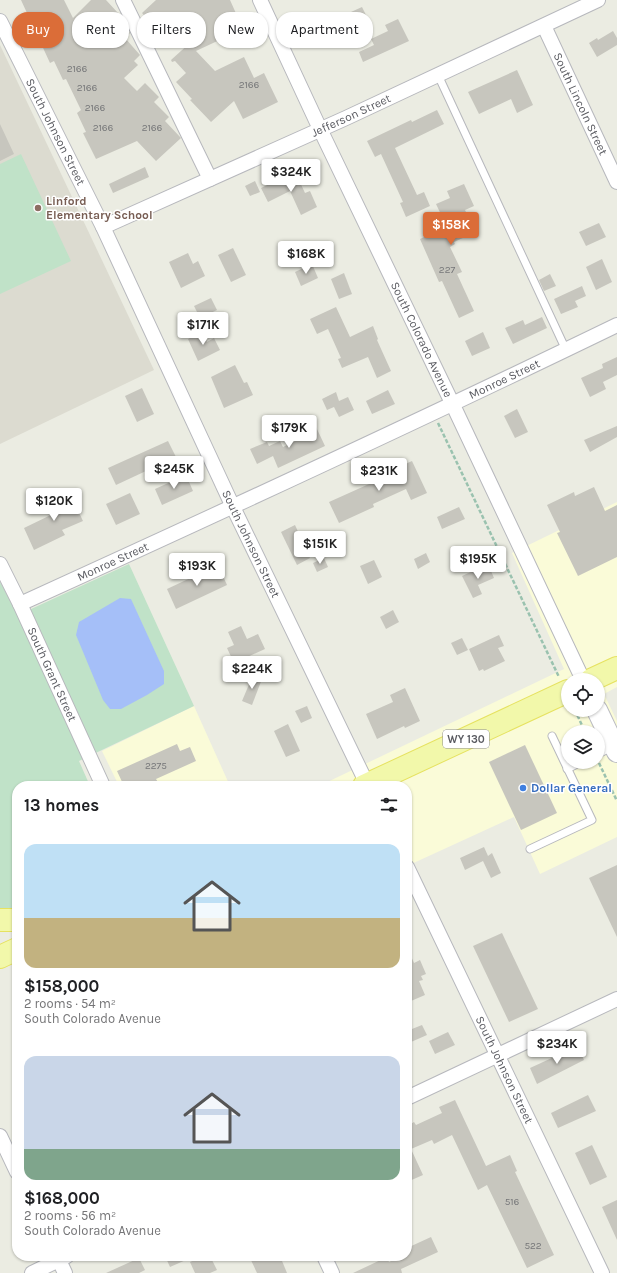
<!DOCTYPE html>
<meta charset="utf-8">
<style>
:root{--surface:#fff;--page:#f6f6f6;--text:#202124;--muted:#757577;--accent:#db6d38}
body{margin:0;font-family:Karla,sans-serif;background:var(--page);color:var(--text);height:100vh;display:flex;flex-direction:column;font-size:15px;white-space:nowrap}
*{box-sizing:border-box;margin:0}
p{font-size:13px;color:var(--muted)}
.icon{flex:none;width:22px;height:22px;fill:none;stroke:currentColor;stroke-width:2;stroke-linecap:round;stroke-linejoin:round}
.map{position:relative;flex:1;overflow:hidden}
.drawer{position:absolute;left:12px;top:781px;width:400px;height:480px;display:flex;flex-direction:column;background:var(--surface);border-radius:16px;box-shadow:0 1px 3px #0004}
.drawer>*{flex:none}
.top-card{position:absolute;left:12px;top:12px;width:400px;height:36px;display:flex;gap:8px}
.fabs{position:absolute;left:561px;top:673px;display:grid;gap:8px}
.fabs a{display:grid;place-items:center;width:44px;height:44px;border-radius:50%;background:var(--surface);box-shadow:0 1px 3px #0004;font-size:20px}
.price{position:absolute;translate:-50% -34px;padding:0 9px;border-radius:4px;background:#fff;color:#222;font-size:13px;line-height:26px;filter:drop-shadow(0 1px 2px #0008)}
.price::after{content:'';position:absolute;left:50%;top:24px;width:12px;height:9px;margin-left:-6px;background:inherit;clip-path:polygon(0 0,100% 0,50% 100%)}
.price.on{background:var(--accent);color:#fff}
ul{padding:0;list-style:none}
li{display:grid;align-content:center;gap:8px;height:212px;padding:0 12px}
li span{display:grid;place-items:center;height:124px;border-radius:12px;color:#555}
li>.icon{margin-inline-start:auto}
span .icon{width:72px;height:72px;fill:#fffc;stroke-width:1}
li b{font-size:17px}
h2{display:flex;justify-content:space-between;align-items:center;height:48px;padding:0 12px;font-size:17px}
.pill{padding:0 14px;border-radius:16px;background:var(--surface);box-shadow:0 1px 3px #0004;font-size:14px;line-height:36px}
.pill.on{background:var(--accent);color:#fff}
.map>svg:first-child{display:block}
</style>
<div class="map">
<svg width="617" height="1273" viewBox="0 0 617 1273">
<rect width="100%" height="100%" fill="#ebece2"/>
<!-- commercial -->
<g fill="#fafbd8" fill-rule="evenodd">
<path d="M617,502V687L604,694L617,721V837L540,874L514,817L407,866V786H319L564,669L512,553ZM568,680H598V710H568ZM568,732H598V762H568Z"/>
<polygon points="194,706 230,786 119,786 102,751"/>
</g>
<!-- education -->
<polygon fill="#dcdbd0" points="0,45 154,370 0,444"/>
<!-- green -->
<g fill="#c0e2c8">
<polygon points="21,154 71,261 0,294 0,164"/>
<polygon points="129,564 194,706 79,761 90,786 17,786 17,914 0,911 0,582 18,615"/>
</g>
<!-- water -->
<polygon fill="#a5bff8" points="120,598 131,599 164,671 164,684 147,695 121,709 110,709 103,700 76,635 79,622"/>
<!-- building -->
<g fill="#c7c6be">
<polygon points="21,0 64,0 73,18 91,0 106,0 118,13 114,16 128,30 130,33 125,38 140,55 134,61 138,65 124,78 137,91 145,83 159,97 154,102 169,117 165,121 181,138 156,161 137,141 96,159 83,133 86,132 77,113 81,110 66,79 63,80 54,61 50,63"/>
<polygon points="156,0 230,0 243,29 196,51 215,71 244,57 254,78 264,73 278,102 243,119 234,101 211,122 190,100 192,99 176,82 186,73 175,61 172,62 171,60 202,32 194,13 166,39 142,13"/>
<polygon points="362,7 367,17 325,36 320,26"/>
<polygon points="398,19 409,41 363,62 359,52 374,45 371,39 388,31 385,25"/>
<polygon points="613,31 617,38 617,45 597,57 589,43 597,38 598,40"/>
<polygon points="517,70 533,105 517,113 511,99 479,114 468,92"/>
<polygon points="437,110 444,124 395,148 417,195 424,192 430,206 406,217 400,203 403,202 381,154 375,157 367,141 411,120 412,122"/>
<polygon points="0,124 14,154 0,161"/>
<polygon points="145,167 149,177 113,193 109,184"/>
<polygon points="292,173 295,180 298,178 305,193 310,191 317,207 301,215 290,191 268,202 261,188"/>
<polygon points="255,181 260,192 250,196 245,186"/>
<polygon points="464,184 474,206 465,210 476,232 454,242 455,244 450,247 462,272 457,274 474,311 459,318 442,281 439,282 420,239 445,227 446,225 436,204 450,198 447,191"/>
<polygon points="599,223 606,237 586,246 579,232"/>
<polygon points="318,244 324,257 310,264 305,251"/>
<polygon points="233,248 246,275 231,282 218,255"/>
<polygon points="188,253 193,264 198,261 205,276 181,288 169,262"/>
<polygon points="602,259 612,282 596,290 586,267"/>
<polygon points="312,264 318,278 301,286 295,272"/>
<polygon points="344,273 352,294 339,299 331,279"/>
<polygon points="550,274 556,286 544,291 539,280"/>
<polygon points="582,286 586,296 575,301 578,307 561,314 554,299"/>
<polygon points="211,298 217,310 200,318 194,306"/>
<polygon points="336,307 350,337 373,326 378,339 377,340 391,371 377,378 368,357 342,368 338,359 341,358 328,329 317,334 310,319"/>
<polygon points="542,317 547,328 513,344 505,328 523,320 525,325"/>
<polygon points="202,332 207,342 214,338 220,350 198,361 188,339"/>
<polygon points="483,332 490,348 472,356 465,341"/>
<polygon points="617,357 617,375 603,382 606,389 590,397 581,378 603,368 602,364"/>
<polygon points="235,365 244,383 247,382 253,395 224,408 211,377"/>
<polygon points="142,388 154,414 137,422 125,396"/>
<polygon points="388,390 395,404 372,414 366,401"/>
<polygon points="336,392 339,401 348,397 354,410 339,417 334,407 327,410 322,399"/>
<polygon points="517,409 528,432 515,438 504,416"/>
<polygon points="617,426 617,437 590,452 584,440"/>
<polygon points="316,427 325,446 278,468 273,456 257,464 250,449 267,442 269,446 280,441 283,447 302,438 300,435"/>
<polygon points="168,441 176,457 116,485 108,468"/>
<polygon points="412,461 427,493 411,500 406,489 373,504 374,507 339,523 329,502 378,480 377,477"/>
<polygon points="186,475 193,491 162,505 155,489"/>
<polygon points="594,487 605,511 617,505 617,557 578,576 557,533 560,532 547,505 574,492 575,496"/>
<polygon points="68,490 83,521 62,530 65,535 34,550 24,528 59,511 52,497"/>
<polygon points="130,493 140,514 116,525 106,504"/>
<polygon points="459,507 465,519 442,529 437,517"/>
<polygon points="295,525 310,558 297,565 281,532"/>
<polygon points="426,553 430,562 418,569 414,559"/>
<polygon points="324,558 328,567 317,572 313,563"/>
<polygon points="374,560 382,577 368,584 360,566"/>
<polygon points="488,564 494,578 478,585 482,594 473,598 462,576"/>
<polygon points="218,565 227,585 176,609 167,589"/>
<polygon points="393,610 399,622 386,629 380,617"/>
<polygon points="241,626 247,639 258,634 265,649 234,663 227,648 234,645 228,632"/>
<polygon points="499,635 504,646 498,648 505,661 484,671 483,669 479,671 469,649"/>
<polygon points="462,638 468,650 457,655 451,643"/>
<polygon points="253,675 262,679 252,705 242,701"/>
<polygon points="405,688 420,721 405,728 404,726 377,739 366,714 393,702 390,695"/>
<polygon points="307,706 312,718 301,723 295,711"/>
<polygon points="288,724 300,751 286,757 274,731"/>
<polygon points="177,744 180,751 190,747 196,761 156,779 160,786 124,786 117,771"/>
<polygon points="525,745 557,813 521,830 489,762"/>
<polygon points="484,847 488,856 492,853 501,873 491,878 483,861 465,870 460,858"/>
<polygon points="617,865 617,937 589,878"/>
<polygon points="502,933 538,1009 509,1022 473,946"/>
<polygon points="407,947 414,963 420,960 426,974 421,976 423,980 419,981 425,995 411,1001 407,992"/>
<polygon points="422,1025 427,1035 411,1042 407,1031"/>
<polygon points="448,1032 455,1045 435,1054 429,1041"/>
<polygon points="578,1046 584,1060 537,1084 530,1068"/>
<polygon points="588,1095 596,1111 558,1128 551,1113"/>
<polygon points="455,1100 486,1166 510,1155 517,1171 515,1172 554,1255 527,1268 487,1185 478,1190 452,1135 434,1144 432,1140 411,1149 423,1175 407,1182 407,1126 414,1122 416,1125 442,1113 439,1107"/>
<polygon points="592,1145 607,1177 590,1185 575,1153"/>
<polygon points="617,1200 617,1240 602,1207"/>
<polygon points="431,1237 438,1252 401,1269 402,1273 353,1273 387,1257 389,1262 401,1256 407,1256 407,1248"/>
<polygon points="165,1256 195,1256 170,1267"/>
<polygon points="204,1256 210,1256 217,1270 210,1273 195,1273 190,1262"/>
<polygon points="249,1256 280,1256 287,1273 257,1273"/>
<polygon points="139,1258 145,1270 139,1273 106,1273"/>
</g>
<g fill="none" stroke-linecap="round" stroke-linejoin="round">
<!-- lane casing -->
<g stroke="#b7b8bd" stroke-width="9">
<g id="lane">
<polyline points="438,75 566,350"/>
<polyline points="598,754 614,746"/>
<polyline points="567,769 581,762"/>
<polyline points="530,849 592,820 552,736"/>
</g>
</g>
<!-- street casing -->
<g stroke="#b7b8bd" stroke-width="16">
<g id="street">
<polyline points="123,0 210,179"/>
<path id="s1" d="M260,0L320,129L453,405L583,680"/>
<path id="s2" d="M0,21L103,227L233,507L368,786"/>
<path id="s3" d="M544,26L617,182"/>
<path id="s4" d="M103,227L346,118L598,0"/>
<path id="s5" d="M0,564L20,604L103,786"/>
<path id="s6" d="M20,604C220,513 419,421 617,325"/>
<path id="s7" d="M407,867L602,1273"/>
<polyline points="407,1098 617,999"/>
<polyline points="0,1136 17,1172"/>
<polyline points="57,1256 65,1273"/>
<polyline points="324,1256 332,1273"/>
<polyline points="32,1273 67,1256"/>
</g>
</g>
<!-- secondary casing -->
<g stroke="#babbc2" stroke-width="22">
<polyline id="secondary" points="597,710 617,752"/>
</g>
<!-- primary casing -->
<g stroke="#e6e260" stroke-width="24">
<g id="primary">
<polyline points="591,680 617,668"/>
<polyline points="364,786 568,691"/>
<polyline points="0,920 17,920"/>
<polyline points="0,957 17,949"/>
</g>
</g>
<!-- path -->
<g stroke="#9ac2af" stroke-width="2.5" stroke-dasharray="4 2" stroke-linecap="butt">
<polyline points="438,423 559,677"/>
<polyline points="575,710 585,732"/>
<polyline points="599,763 617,801"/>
</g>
<!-- lane -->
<use href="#lane" stroke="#fff" stroke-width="7"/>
<!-- street -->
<use href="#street" stroke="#fff" stroke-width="14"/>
<!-- secondary -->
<use href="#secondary" stroke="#fff" stroke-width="20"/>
<!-- primary -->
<use href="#primary" stroke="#f2f8aa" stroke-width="22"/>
</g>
<!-- markers -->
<circle fill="#8d6e63" stroke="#fff" stroke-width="1.5" cx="38" cy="208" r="4"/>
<circle fill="#3f7fe0" stroke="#fff" stroke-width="1.5" cx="523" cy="788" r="4"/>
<g text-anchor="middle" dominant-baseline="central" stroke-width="3" stroke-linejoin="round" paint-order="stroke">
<!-- number labels -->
<g font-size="10" fill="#757678">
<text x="77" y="69">2166</text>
<text x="249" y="85">2166</text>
<text x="87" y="88">2166</text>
<text x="95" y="108">2166</text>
<text x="103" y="128">2166</text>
<text x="152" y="128">2166</text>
<text x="447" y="270">227</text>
<text x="156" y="766">2275</text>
<text x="512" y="1202">516</text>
<text x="533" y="1246">522</text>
</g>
<!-- shield labels -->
<rect fill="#fff" stroke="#8c8c90" stroke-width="1" x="443" y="730" width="46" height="18" rx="3"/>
<g font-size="11" font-weight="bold" fill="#5a5b61">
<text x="466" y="739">WY 130</text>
</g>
<!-- street labels -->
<g font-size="12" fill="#5a5b61" stroke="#fff">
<text stroke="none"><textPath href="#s3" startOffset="86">South Lincoln Street</textPath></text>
<text stroke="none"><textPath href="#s4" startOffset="272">Jefferson Street</textPath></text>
<text stroke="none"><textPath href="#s2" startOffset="124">South Johnson Street</textPath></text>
<text stroke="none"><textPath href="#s1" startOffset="376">South Colorado Avenue</textPath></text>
<text stroke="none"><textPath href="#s6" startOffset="534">Monroe Street</textPath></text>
<text stroke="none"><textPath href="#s2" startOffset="580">South Johnson Street</textPath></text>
<text stroke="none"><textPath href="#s6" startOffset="102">Monroe Street</textPath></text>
<text stroke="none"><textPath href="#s5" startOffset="122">South Grant Street</textPath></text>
<text stroke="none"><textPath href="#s7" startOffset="225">South Johnson Street</textPath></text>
</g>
<!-- education labels -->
<g font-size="12" font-weight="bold" fill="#785e54" stroke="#fff" text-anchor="start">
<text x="46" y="201">Linford<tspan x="46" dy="14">Elementary School</tspan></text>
</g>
<!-- shop labels -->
<g font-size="12" font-weight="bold" fill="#366cbe" stroke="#fff" text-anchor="start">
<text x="531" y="788">Dollar General</text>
</g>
</g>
</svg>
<div class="fabs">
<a><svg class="icon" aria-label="locate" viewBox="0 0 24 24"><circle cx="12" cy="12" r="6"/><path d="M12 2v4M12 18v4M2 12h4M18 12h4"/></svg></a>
<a><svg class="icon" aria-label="layers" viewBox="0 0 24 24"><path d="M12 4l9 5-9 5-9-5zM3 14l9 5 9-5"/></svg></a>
</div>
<b class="price" style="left:291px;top:193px">$324K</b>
<b class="price on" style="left:451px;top:246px">$158K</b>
<b class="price" style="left:306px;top:275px">$168K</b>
<b class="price" style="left:203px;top:346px">$171K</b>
<b class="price" style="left:289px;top:449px">$179K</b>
<b class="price" style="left:174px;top:490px">$245K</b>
<b class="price" style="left:379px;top:492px">$231K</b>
<b class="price" style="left:54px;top:522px">$120K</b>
<b class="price" style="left:320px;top:565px">$151K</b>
<b class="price" style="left:478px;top:580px">$195K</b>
<b class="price" style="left:197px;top:587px">$193K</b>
<b class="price" style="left:252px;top:690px">$224K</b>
<b class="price" style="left:557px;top:1065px">$234K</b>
<div class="top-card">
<a class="pill on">Buy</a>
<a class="pill">Rent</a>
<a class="pill">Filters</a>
<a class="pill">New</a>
<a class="pill">Apartment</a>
</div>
<section class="drawer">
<h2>13 homes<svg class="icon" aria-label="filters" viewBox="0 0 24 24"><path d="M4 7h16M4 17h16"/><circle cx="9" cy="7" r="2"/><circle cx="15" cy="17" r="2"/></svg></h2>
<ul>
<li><span style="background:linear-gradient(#bfe0f5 60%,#c2b280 0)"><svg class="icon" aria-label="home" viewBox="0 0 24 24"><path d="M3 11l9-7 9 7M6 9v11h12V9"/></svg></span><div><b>$158,000</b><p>2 rooms · 54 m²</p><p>South Colorado Avenue</p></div></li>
<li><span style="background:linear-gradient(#c9d6e8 75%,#7fa58c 0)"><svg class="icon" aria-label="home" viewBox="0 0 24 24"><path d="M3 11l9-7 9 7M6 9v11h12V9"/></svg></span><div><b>$168,000</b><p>2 rooms · 56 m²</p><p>South Colorado Avenue</p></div></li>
</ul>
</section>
</div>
